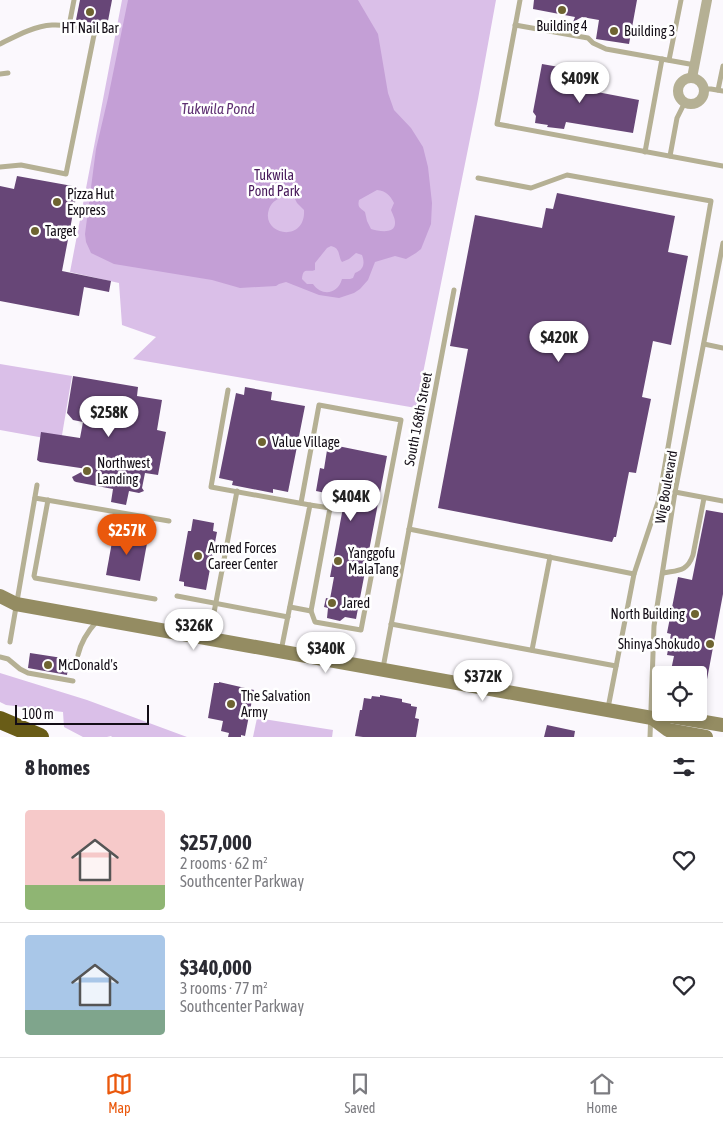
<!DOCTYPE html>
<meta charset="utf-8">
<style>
:root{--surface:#fff;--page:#f7f7f7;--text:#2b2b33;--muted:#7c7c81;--line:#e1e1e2;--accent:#ea580c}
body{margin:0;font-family:"Asap Condensed",sans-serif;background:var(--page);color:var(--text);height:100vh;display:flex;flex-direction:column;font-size:19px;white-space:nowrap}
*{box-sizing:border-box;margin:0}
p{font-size:16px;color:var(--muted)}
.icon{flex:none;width:28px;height:28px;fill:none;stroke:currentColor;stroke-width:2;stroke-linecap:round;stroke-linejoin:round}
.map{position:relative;height:737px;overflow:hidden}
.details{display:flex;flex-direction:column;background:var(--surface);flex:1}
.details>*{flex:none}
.tools{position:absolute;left:652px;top:666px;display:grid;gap:10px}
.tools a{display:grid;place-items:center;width:55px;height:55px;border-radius:5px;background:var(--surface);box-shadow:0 2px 8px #0003;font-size:25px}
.scale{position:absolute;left:15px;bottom:12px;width:134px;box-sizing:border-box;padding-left:5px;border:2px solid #130d16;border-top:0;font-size:14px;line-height:18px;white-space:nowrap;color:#130d16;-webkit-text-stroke:4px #fff;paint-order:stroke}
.price{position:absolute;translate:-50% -42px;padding:0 11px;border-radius:18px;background:#fff;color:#222;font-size:16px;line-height:32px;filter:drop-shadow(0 1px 2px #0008)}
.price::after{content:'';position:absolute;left:50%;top:30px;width:15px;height:11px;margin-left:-8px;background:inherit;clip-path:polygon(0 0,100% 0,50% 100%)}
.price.selected{background:var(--accent);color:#fff}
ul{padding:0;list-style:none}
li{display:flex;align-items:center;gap:15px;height:125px;padding:0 25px}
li+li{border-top:1px solid var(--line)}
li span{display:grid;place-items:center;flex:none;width:140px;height:100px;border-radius:5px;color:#555}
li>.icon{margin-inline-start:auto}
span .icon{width:60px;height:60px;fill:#fffc;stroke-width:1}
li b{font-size:21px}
h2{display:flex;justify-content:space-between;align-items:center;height:60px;padding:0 25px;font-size:21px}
.dock{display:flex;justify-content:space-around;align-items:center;height:70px;border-top:1px solid var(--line);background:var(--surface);font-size:14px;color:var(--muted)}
.dock a{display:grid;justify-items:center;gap:2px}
.dock .selected{color:var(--accent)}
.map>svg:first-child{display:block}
</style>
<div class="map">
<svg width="723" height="737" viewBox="0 0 723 737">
<rect width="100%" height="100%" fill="#fbf8fd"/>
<!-- green -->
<g fill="#dabfe8">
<polygon points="122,0 496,0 478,99 416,408 133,359 156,337 122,325 119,283 70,272"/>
<polygon points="0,364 72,376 61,441 0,430"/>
<polygon points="0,673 87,700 187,737 112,737 111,736 107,737 83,737 64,727 63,712 6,705 0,702"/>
<polygon points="257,718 333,730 332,737 253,737"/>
</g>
<!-- water -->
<path fill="#c49fd6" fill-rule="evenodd" d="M128,0H358L378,34L388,93L394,110L411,128L423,147L428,167L432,203L431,224L421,249L416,253L406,259L395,256L375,262L368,280L360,289L354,293L339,298L319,295L286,282L279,284L276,286L240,288L212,280L114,264L91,253L86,242L85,234L96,149L108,98ZM377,190C386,191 390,195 394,203L391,210C392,213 395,218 395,222C396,235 378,231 371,229L367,221L365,212C361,208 357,208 359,200ZM286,195H291L294,197L297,203L304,210C306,244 260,235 269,209C272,201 279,198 286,195ZM331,246C341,248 338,257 342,262L349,259L356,253L362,255C365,263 364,270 355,273L353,278L350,279H342C338,294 322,297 313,284H307L302,279C303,266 308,273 315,270V263L327,248Z"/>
<!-- building -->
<g fill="#674677">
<polygon points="80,0 112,0 107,26 76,20"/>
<polygon points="534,0 637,0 629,44 596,39 599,20 582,17 573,22 575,17 533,9"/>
<polygon points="542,64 576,70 572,88 590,91 598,86 597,92 639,100 633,133 566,122 564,129 547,127 548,125 535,123 536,116 533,112"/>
<polygon points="17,176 78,187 62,271 111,281 109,292 84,287 79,316 0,301 0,186 14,189"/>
<polygon points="557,193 675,216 668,252 688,256 671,345 653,341 642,397 651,399 636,473 629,472 616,537 614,537 612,542 438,508 468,349 450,346 475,215 542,228 546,208 553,209"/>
<polygon points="73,376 138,387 137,396 162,400 157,430 166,432 158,475 145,473 142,488 144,491 139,493 129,491 126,505 111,502 113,489 76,482 74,481 72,477 87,469 40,462 37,460 41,432 80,438 83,422 73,420 67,413"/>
<polygon points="245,387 272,392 271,399 271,400 305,406 288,492 273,489 273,493 232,485 233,481 219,478 236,393 244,395"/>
<polygon points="328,444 387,456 356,619 345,617 340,621 327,618 328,608 324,607 326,598 330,599 334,577 330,577 345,497 316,491 320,468 324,469"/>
<polygon points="706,510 723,513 723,594 705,690 699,689 699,675 670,675 674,656 667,655 671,634 667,633 678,577 692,580"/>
<polygon points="193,519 214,523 213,531 217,532 206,590 184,586 184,582 179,581 188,531 191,531"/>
<polygon points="114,531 148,538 140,581 106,575"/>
<polygon points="30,653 69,659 67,675 28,668"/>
<polygon points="219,682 254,690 245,736 241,735 241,737 228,737 229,733 221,731 223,721 208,718 214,683 219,683"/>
<polygon points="380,695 402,699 402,702 411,704 411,706 417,707 415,718 419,719 416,737 363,737 355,736 360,710 362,710 364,698 371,699 372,696 380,697"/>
<polygon points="547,725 575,731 574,737 544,737"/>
</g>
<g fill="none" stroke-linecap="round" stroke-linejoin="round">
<!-- lane -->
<g stroke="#b5b094" stroke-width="5">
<polyline points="520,0 497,124 723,166"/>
<polyline points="515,25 588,38 593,43 606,49 695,65"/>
<polyline points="69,26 74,0"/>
<path d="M0,44C16,36 34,26 52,25C66,24 81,28 95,30L66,174L21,165L0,167"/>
<polyline points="669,60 681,0"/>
<polyline points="0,74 8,73"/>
<polyline points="704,89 711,89 723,91"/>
<polyline points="718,90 723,66"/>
<polyline points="645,152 662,59"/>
<polyline points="670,156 677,118 685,102"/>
<polyline points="704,344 723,348"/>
<polyline points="228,390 211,487 310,505 281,651"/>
<polyline points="675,492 723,501"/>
<polyline points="35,498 169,521"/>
<polyline points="48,500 34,576 35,578 155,599"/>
<polyline points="301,503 319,405 401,420 361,630 315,622 311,611"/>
<polyline points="409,529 634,574 659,499 711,201 567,175 531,188 478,178"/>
<path d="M663,573C678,570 687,572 693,555L704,498"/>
<polyline points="177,596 288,617"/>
<polyline points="290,607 311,611 330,508 310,505"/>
<polyline points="391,624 616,666"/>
<polyline points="209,639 237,491"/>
<polyline points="10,642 37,485"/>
<polyline points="532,650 550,557"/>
<path d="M78,655C81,641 88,631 97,621"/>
<polyline points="0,657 8,659 20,669 28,673 73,681"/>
<polyline points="383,668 454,290"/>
<polyline points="608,708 634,574"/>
<polyline points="650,737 654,626 675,492 723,243"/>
</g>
<!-- street -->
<g stroke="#b5b094" stroke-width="10">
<polyline points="692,78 707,0"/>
<circle cx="691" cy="91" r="13"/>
</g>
<!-- secondary -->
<g stroke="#948c62" stroke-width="14">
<polyline points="0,596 16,604 652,718 670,716 723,725"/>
<polyline points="652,718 668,730 706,737"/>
</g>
<!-- highway -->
<polyline stroke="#695c17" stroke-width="18" points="0,720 40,737"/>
</g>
<!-- markers -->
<g fill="#6e6431" stroke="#fff" stroke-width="2">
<circle cx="562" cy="10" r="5"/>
<circle cx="90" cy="12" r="5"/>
<circle cx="614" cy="31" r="5"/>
<circle cx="57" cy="202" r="5"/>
<circle cx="35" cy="231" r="5"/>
<circle cx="262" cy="442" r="5"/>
<circle cx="87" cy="471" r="5"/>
<circle cx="198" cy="556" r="5"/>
<circle cx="338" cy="561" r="5"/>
<circle cx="332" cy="603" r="5"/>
<circle cx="695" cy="614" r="5"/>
<circle cx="710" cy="644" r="5"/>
<circle cx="48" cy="665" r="5"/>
<circle cx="231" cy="704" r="5"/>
</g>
<g text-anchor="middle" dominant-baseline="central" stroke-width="5" stroke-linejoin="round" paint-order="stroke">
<!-- poi labels -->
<g font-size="14" fill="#130d16" stroke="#fff" text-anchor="start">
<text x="562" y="26" text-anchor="middle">Building 4</text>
<text x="90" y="28" text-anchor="middle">HT Nail Bar</text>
<text x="624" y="31">Building 3</text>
<text x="67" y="194">Pizza Hut<tspan x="67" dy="16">Express</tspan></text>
<text x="45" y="231">Target</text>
<text x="272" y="442">Value Village</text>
<text x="97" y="463">Northwest<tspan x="97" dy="16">Landing</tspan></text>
<text x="208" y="548">Armed Forces<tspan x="208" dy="16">Career Center</tspan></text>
<text x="348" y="553">Yanggofu<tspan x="348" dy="16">MalaTang</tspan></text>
<text x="342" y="603">Jared</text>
<text x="685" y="614" text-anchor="end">North Building</text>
<text x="700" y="644" text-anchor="end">Shinya Shokudo</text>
<text x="58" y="665">McDonald's</text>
<text x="241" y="696">The Salvation<tspan x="241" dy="16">Army</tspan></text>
</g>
<!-- park labels -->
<g font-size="14" fill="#481a5b" stroke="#fff">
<text x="274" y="175">Tukwila<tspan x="274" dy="16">Pond Park</tspan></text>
</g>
<!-- street labels -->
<g font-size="14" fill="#130d16" stroke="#fff">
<text transform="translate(418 419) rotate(-79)">South 168th Street</text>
<text transform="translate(666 487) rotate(-80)">Wig Boulevard</text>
</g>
<!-- water labels -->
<g font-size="15" font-style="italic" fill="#5f3173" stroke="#fff">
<text x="218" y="108">Tukwila Pond</text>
</g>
</g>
</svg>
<div class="tools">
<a><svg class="icon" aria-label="locate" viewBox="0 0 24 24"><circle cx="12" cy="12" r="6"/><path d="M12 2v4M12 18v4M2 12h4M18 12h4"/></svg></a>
</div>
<div class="scale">100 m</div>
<b class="price" style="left:580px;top:104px">$409K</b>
<b class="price" style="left:559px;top:363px">$420K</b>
<b class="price" style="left:109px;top:438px">$258K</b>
<b class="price" style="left:351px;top:522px">$404K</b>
<b class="price selected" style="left:127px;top:556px">$257K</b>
<b class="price" style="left:194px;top:651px">$326K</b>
<b class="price" style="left:326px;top:674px">$340K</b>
<b class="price" style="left:483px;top:702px">$372K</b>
</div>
<section class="details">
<h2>8 homes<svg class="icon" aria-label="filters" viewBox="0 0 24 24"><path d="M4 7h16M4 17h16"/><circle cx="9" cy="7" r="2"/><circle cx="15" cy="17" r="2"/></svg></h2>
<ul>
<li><span style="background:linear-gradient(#f6c9c9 75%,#8fb573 0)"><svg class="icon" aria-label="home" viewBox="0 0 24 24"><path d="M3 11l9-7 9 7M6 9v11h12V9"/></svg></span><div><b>$257,000</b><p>2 rooms · 62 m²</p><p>Southcenter Parkway</p></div><svg class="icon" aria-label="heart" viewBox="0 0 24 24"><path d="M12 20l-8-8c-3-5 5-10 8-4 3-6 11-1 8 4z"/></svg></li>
<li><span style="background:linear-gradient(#a9c7e8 75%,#7fa58c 0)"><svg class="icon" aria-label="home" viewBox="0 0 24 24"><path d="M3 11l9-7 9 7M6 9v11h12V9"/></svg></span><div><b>$340,000</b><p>3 rooms · 77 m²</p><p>Southcenter Parkway</p></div><svg class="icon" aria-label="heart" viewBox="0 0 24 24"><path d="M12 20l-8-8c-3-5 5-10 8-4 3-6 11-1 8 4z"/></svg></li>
</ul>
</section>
<nav class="dock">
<a class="selected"><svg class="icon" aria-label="map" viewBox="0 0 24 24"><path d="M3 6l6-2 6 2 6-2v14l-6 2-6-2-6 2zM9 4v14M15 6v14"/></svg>Map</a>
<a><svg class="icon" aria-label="saved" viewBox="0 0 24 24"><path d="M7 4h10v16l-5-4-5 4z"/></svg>Saved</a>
<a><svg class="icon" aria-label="home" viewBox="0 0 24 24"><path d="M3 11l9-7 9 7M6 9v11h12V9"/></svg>Home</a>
</nav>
